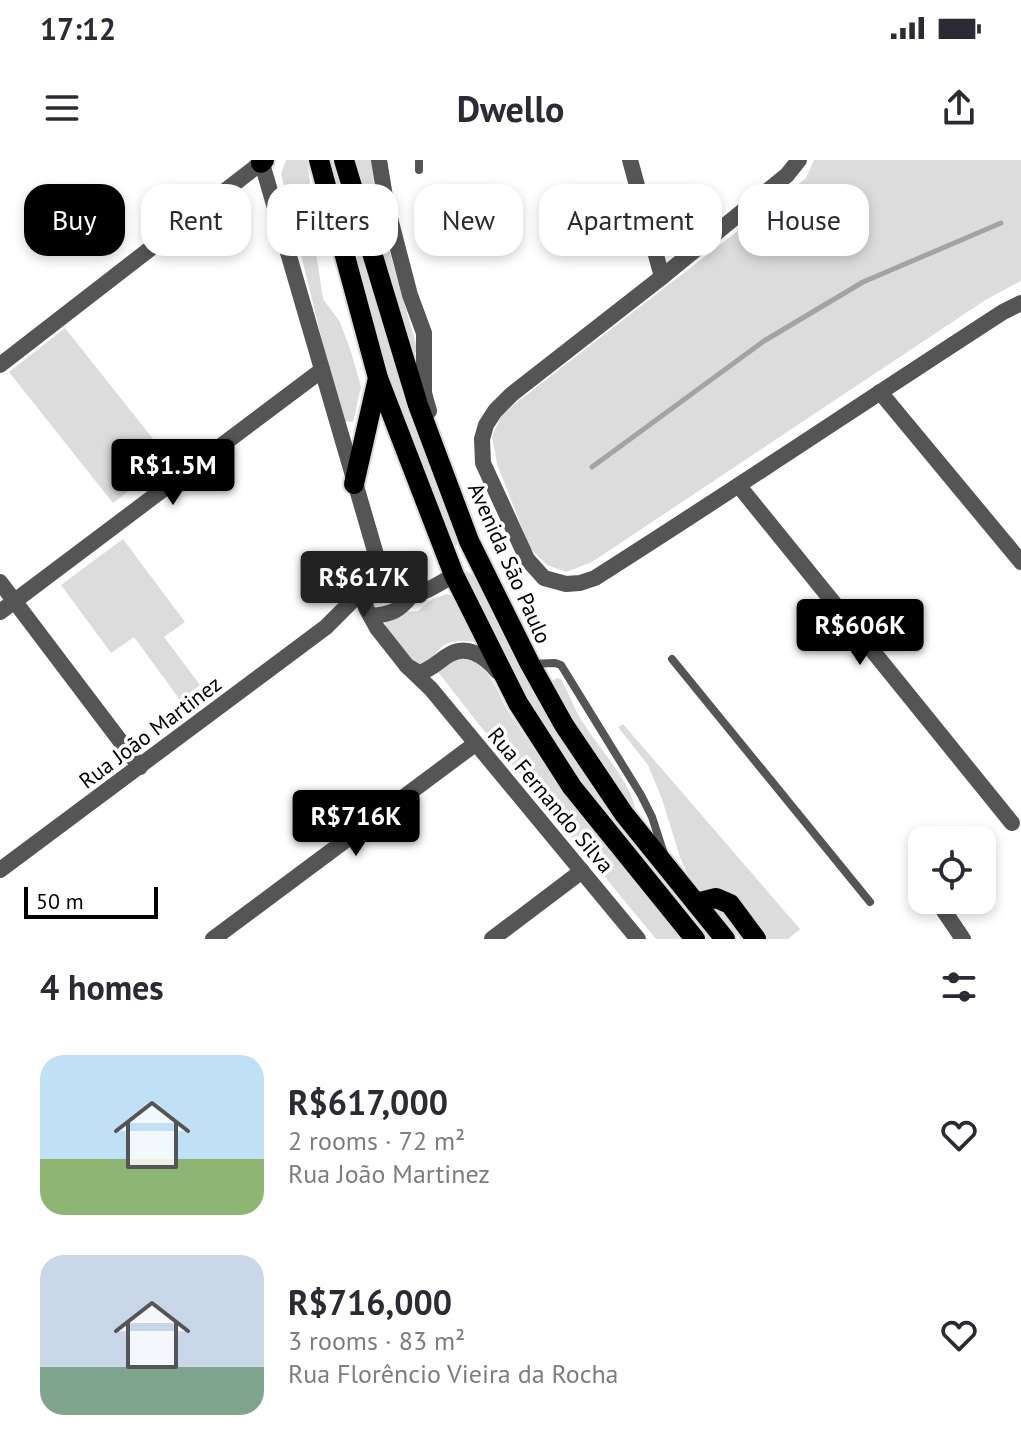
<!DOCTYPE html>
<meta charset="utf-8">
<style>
:root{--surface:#fff;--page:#f2f2f3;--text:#2b2b33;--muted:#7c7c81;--accent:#000}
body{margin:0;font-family:"PT Sans",sans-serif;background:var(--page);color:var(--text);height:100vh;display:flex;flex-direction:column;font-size:30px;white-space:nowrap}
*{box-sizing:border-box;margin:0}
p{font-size:26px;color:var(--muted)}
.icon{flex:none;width:44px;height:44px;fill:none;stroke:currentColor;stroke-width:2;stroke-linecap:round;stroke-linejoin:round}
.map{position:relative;height:779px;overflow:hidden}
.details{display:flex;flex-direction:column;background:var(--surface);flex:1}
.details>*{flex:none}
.top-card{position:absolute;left:24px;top:24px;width:974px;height:72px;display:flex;gap:16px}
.fabs{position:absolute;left:908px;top:666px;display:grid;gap:16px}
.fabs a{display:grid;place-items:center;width:88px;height:88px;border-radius:16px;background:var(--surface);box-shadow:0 4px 12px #0003;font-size:40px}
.scale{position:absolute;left:24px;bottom:20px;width:134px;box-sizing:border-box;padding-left:8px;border:4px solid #000;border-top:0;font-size:22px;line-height:28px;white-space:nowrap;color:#000;-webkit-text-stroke:6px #fff;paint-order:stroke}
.price{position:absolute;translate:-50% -68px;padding:0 18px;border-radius:8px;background:var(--accent);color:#fff;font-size:26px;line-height:52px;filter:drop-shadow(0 2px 4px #0008)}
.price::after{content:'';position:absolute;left:50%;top:48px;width:24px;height:18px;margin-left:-12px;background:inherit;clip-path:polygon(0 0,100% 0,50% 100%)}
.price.active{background:#222;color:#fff}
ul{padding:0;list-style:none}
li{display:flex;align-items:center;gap:24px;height:200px;padding:0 40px}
li span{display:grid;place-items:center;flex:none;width:224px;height:160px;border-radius:24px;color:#555}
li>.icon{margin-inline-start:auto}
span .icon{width:96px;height:96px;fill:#fffc;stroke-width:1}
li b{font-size:34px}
h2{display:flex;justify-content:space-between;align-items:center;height:96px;padding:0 40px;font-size:34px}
.tag{padding:0 28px;border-radius:24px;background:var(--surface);box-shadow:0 4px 12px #0003;font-size:28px;line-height:72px}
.tag.active{background:var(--accent);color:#fff}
.status{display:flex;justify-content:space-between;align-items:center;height:56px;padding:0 40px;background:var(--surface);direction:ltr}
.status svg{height:22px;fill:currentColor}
header{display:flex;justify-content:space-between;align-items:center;height:104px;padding:0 40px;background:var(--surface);font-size:36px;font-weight:700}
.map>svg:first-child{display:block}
</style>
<div class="status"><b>17:12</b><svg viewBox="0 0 49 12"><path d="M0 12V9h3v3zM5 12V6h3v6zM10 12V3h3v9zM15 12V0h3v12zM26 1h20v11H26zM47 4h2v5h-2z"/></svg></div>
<header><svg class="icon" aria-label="menu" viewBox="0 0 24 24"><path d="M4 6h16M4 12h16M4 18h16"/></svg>Dwello<svg class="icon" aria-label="share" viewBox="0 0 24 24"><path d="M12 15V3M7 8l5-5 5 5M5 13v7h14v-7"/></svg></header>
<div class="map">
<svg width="1021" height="779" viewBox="0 0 1021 779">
<rect width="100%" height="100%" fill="#fff"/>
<!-- green -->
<g fill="#dcdcdc">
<polygon points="286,0 307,0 310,21 305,50 317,99 323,139 340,162 351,192 361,227 353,262 342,261 281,14"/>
<polygon points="325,0 335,0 407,250 459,380 456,386 450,387 397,253"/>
<polygon points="350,0 372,0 375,41 418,191 413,194"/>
<polygon points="814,0 1021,0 1021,121 987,139 592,402 566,412 547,405 530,388 497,304 492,276 502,254 806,18"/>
<polygon points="65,168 169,299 113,343 9,212"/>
<polygon points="123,379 185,462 164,477 200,525 180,540 134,477 111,493 61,425"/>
<polygon points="467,411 474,416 537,536 714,779 701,779 635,699 542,568 461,414"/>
<path d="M447,434L455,437L480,483C467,480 449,479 439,489C434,495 431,500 425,505C405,502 389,476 383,459L401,452L418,451L432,439Z"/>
<path d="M459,498C465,499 472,500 477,503C493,514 500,539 510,554C562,633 622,707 682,779H656L481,567L438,512L445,504Z"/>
<path d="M557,518L561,519C568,531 572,543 578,554C591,580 637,627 635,653L600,608L551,526L552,521Z"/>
<polygon points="623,564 800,769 788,779 740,779 689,718 680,697 662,639 648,605 618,567"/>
</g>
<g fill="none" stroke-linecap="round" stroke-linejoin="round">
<!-- stream -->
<polyline stroke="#a3a3a3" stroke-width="5" points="592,307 764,181 863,122 1001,63"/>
<!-- primary casing -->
<g stroke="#dbdbdb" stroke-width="24">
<g id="primary">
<polyline points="319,0 378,218 454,415 518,543 572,627 695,779"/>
<polyline points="344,0 418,245 469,381 530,504 564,565 624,654 725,779"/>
<polyline points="261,3 264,0"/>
<polyline points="354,324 378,218"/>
<polyline points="696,743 716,738 730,744 756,779"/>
</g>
</g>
<!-- lane -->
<g stroke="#555" stroke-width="8">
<polyline points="419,0 419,10"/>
<polyline points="672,499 870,742"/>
<polyline points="530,504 555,503 561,505 641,635 652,657 664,694"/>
</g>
<!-- street -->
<g stroke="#555" stroke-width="16">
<path d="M261,0L377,398C409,440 406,444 454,415"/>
<polyline points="379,0 386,43 410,135 424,173 424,233 429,251"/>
<polyline points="630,0 662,117"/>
<path d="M799,0L787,15L662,117L512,234L495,251L486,265L482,279L483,303L527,399L544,418L566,424L580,423L595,418C732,331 867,240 1003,152L1021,143"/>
<polyline points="0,205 261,3"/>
<polyline points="880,232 1021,402"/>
<polyline points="739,326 1012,663"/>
<polyline points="0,422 140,607"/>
<path d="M370,427L365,439L366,448L377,468L407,506L419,513C432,509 436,503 447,496C466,483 485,496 497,511"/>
<polyline points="0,452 322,210"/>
<path d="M371,456C392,454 399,451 412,435"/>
<polyline points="407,506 431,529 638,779"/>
<polyline points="0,710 326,467 372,421"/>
<polyline points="944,751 963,779"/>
<polyline points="213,779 475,584"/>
<polyline points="492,779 582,711"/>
</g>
<!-- primary -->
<use href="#primary" stroke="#000" stroke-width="20"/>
</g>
<g text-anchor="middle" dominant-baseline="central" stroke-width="7" stroke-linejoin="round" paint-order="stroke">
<!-- street labels -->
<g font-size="22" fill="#000" stroke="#fff">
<text transform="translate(510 403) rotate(66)">Avenida São Paulo</text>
<text transform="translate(150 572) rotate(-37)">Rua João Martinez</text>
<text transform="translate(551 640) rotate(50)">Rua Fernando Silva</text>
</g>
</g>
</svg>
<div class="fabs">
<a><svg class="icon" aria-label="locate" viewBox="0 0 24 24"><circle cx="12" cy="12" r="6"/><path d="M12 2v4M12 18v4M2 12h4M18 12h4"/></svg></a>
</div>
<div class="scale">50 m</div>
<b class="price" style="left:173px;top:347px">R$1.5M</b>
<b class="price active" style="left:364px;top:459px">R$617K</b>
<b class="price" style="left:860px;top:507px">R$606K</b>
<b class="price" style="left:356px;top:698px">R$716K</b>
<div class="top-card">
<a class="tag active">Buy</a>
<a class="tag">Rent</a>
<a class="tag">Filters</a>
<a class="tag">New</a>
<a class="tag">Apartment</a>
<a class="tag">House</a>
</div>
</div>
<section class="details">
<h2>4 homes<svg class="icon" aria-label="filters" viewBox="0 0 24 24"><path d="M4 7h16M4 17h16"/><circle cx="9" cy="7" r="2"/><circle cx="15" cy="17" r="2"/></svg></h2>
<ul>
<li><span style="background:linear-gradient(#bfe0f5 65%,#8fb573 0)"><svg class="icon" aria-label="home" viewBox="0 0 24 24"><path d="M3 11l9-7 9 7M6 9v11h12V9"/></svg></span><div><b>R$617,000</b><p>2 rooms · 72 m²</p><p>Rua João Martinez</p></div><svg class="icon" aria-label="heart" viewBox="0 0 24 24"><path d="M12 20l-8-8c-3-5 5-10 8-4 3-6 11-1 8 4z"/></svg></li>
<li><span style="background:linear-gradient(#c9d6e8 70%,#7fa58c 0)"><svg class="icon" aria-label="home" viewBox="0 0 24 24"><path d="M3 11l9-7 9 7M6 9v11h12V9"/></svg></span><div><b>R$716,000</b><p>3 rooms · 83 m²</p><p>Rua Florêncio Vieira da Rocha</p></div><svg class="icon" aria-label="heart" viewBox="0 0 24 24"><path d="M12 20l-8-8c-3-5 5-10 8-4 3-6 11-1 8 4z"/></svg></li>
</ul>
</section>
